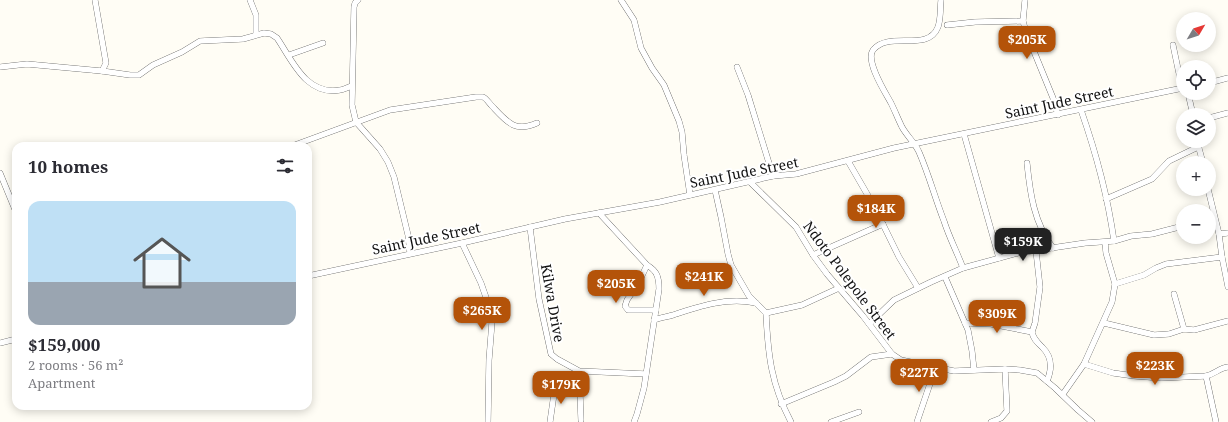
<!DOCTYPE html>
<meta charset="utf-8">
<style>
:root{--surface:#fff;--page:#f7f7f7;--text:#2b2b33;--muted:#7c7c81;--line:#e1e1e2;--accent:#b45309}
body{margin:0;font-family:"Noto Serif",serif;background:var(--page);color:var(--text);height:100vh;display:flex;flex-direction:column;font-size:15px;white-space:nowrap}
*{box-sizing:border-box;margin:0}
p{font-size:13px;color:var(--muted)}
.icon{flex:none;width:22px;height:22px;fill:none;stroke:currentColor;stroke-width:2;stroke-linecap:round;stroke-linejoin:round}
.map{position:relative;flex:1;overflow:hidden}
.sheet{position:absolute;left:12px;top:142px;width:300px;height:268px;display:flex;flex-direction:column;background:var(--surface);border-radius:12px;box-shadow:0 2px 10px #0003}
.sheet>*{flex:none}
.needle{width:26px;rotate:51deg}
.controls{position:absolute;left:1176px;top:12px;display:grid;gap:8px}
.controls a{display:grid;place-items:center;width:40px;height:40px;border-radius:50%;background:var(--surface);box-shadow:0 2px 10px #0003;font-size:20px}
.price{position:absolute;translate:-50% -34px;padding:0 9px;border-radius:8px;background:var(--accent);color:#fff;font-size:13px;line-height:26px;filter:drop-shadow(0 1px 2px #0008)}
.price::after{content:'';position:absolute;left:50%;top:24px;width:12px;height:9px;margin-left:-6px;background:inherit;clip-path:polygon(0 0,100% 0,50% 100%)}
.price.active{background:#222;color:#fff}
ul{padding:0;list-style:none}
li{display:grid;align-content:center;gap:8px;height:212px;padding:0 16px}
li+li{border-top:1px solid var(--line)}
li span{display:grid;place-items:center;height:124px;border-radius:12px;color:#555}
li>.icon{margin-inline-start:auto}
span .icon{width:72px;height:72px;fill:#fffc;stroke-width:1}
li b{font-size:17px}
h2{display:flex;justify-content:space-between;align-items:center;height:48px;padding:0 16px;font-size:17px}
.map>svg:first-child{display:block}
</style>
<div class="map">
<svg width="1228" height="422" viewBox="0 0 1228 422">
<rect width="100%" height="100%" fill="#fffdf5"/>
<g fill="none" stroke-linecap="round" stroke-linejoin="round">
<!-- minor casing -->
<g stroke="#444" stroke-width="6">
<g id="minor">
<polyline points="95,0 106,63 102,71"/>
<polyline points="250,0 256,15 256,34"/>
<polyline points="358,0 355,3 354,7 352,105 356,122 380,149 388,162 394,177 408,235 410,253"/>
<polyline points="621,0 634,20 641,48 652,68 664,85 679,121 682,132 684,155 690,195"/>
<path d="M941,0C940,9 941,19 938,27C928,53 889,30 873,50C865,61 885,92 891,103C895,111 898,119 902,127C907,136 915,143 919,152C929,175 935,198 944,221C949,237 957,252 963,268"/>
<polyline points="1025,0 1023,21 1026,32 1053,98 1058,115"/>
<polyline points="947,25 975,22 1023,21"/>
<polyline points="1173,45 1182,88"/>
<polyline points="289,55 323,43"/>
<path d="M0,67L27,64L102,71L130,75H139L153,65L182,52L200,41L243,39L264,33L271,34L277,38C292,60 306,96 340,90C344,90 348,87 352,86"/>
<polyline points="737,67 748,95 773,176"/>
<polyline points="1209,83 1228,78"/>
<polyline points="1188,93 1193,115"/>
<path d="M1081,110C1095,150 1108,198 1114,241"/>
<polyline points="1209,118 1228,113"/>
<polyline points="964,134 999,258"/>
<polyline points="1197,141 1203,163"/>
<path d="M292,146L390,110L476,97C478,97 480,97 483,97C486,98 489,103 492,106C507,122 515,133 537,123"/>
<polyline points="848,161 874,206 899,257 918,288"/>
<path d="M1027,163C1030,193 1034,223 1053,248"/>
<polyline points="0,173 16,212"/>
<polyline points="750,182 796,227 813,255 827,274 863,316 892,354 901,360 954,371 1005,369 1020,370 1037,373 1055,388 1078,410 1092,422"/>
<polyline points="1208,189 1219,234 1222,257 1228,287"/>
<path d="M715,190L721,217L728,254L731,265L749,296L766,313C768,355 771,384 791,422"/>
<polyline points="1106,199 1152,179 1169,161 1198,147"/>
<path d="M599,213L647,265C657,271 659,277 659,289L644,388L637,414L634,422"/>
<polyline points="530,227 539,299 551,354 557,359 579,371 646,374"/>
<polyline points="1219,234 1228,233"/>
<polyline points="462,243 481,283 489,306 492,322 489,360 488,422"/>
<path d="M1036,251L1040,287L1035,323L1032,332C1033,339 1038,343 1043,348C1052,357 1052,369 1047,381"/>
<polyline points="813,255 883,224"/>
<polyline points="647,265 638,284 627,300 625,306 628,310 656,310"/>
<polyline points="308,276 462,243 565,219 660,202 773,176 796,174 894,148 1183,88"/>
<polyline points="945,277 968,330 972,351 974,370"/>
<polyline points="1115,284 1144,275 1156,268 1166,264 1222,257"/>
<polyline points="1174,294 1184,329"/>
<polyline points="766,313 802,305 839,288"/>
<path d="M654,320C660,318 666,317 673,315C700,306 727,297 756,303"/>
<polyline points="965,323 991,324 1032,332"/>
<polyline points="1104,323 1154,335 1169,334 1184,329 1194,330 1228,321"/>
<polyline points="869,324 894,300 931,282 963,268 1018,253 1085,243 1114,241 1131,236 1152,234 1183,226"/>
<polyline points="0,343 16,339"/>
<path d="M1084,364L1113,373L1134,376L1161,378L1206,376C1215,374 1219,368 1228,367"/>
<polyline points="576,370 580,393 581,420"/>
<polyline points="1206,376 1216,422"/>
<polyline points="1063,394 1084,364 1112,302 1115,284 1106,253 1105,242"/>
<polyline points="781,404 834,382 846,376 871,357 892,354"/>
<polyline points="550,422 555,387"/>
<polyline points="831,422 859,412"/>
<polyline points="917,422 935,369"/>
<polyline points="991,422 1001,418 1007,411 1005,369"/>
</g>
</g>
<!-- minor -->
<use href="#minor" stroke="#fff" stroke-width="5.5"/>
</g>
<g text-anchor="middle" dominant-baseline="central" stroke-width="4" stroke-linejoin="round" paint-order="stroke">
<!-- street labels -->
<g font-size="14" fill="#111" stroke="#fff">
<text transform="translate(1059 102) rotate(-12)">Saint Jude Street</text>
<text transform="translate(744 172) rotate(-11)">Saint Jude Street</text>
<text transform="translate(426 238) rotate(-12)">Saint Jude Street</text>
<text transform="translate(850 280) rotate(53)">Ndoto Polepole Street</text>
<text transform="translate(553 303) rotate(80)">Kilwa Drive</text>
</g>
</g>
</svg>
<div class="controls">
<a><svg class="needle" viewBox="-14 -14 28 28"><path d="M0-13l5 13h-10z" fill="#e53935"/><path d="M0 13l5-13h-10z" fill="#7c7c81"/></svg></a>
<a><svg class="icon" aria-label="locate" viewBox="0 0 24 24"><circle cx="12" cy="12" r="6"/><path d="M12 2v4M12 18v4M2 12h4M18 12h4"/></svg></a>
<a><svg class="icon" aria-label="layers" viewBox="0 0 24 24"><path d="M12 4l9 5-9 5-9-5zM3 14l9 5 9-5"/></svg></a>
<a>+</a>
<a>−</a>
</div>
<b class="price" style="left:1027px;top:60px">$205K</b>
<b class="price" style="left:876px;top:229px">$184K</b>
<b class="price active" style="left:1023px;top:262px">$159K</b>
<b class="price" style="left:704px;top:297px">$241K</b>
<b class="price" style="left:616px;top:304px">$205K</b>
<b class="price" style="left:482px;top:331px">$265K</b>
<b class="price" style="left:997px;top:334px">$309K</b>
<b class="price" style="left:1155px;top:386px">$223K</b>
<b class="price" style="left:919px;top:393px">$227K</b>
<b class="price" style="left:561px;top:405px">$179K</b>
<section class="sheet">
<h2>10 homes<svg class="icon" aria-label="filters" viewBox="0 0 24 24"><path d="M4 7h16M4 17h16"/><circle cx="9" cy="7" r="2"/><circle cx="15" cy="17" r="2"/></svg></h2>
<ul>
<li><span style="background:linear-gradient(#bfe0f5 65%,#9aa5b1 0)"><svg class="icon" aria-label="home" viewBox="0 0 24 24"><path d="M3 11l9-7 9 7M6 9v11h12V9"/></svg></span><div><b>$159,000</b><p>2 rooms · 56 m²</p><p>Apartment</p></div></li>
</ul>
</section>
</div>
